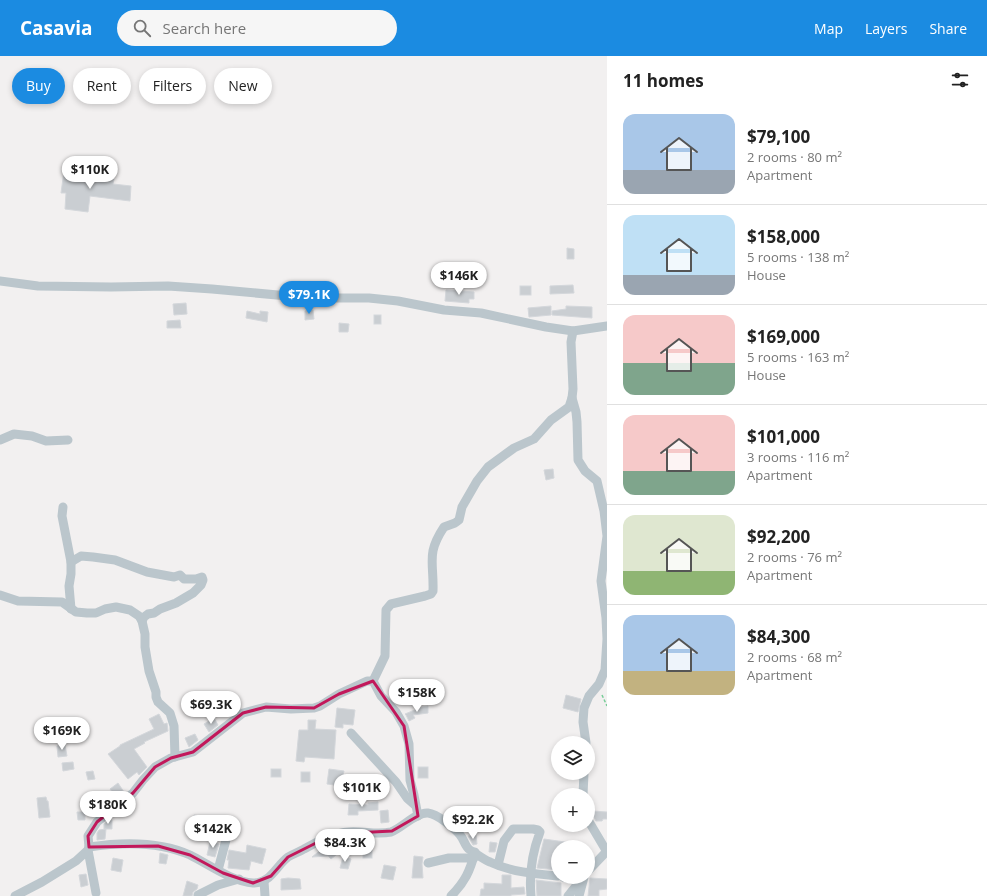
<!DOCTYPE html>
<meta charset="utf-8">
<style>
:root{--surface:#fff;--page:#f6f6f6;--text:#222;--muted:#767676;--line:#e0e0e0;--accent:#1b8be1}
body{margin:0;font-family:"Open Sans",sans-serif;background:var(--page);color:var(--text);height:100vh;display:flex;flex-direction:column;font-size:15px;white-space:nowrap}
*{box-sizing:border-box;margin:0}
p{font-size:13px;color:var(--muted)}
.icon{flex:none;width:22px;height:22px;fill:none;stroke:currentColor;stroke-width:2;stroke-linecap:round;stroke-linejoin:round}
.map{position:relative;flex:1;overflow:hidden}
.panel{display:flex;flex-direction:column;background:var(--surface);width:380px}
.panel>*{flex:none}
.guide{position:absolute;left:12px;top:12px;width:380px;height:36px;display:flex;gap:8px}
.controls{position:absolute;left:551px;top:680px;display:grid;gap:8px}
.controls a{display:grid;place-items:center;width:44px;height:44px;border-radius:50%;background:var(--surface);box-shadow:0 2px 6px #0003;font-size:20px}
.price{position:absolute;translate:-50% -34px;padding:0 9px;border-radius:14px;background:#fff;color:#222;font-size:13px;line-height:26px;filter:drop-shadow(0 1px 2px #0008)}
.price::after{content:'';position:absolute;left:50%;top:24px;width:12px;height:9px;margin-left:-6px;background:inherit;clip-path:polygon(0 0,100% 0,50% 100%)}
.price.selected{background:var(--accent);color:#fff}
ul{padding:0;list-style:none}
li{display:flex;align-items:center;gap:12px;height:100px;padding:0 16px}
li+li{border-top:1px solid var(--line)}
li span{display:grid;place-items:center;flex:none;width:112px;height:80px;border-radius:12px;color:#555}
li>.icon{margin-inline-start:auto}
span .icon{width:48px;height:48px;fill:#fffc;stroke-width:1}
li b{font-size:17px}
h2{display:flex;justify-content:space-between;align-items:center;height:48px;padding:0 16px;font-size:17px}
.chip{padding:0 14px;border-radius:18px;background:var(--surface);box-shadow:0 2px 6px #0003;font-size:14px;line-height:36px}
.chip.selected{background:var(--accent);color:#fff}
header{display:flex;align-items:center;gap:24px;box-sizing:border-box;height:56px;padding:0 20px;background:var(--accent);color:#fff}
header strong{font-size:19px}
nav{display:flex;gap:22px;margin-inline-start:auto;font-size:14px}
.search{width:280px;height:36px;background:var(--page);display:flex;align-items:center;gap:10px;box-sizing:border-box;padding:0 14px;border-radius:22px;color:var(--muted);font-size:15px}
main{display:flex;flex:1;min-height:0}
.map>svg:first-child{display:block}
</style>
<header>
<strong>Casavia</strong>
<div class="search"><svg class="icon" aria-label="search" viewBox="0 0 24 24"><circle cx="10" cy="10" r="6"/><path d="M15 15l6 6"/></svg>Search here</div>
<nav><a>Map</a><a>Layers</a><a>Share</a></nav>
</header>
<main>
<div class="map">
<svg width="607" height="840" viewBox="0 0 607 840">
<rect width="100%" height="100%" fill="#f2f0f0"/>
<!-- building -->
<g fill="#caced2" stroke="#d4d7db">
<polygon points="64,115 97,119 96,121 114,123 113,128 131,130 130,145 90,140 88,156 65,153 66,137 61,137"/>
<polygon points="567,192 574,193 574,203 567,203"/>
<polygon points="573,229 574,237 550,238 550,230"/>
<rect x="520" y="230" width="11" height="9"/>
<polygon points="446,234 474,236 474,243 469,243 469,247 445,245"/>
<polygon points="186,247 187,258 174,259 173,248"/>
<polygon points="551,250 551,259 529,261 528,252"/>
<polygon points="566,250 592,251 592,262 552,259 552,255 566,253"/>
<polygon points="313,254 314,263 305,264 305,255"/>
<polygon points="247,255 260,258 260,255 268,256 267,266 246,262"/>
<rect x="374" y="259" width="7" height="9"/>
<polygon points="180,264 181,272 167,272 167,265"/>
<polygon points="339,267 349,268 348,276 339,276"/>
<polygon points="553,413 554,422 546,424 544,414"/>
<polygon points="566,639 581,643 578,656 563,652"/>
<polygon points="428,650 428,657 413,659 415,662 409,665 406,659 405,658 422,651"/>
<polygon points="337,652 355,654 353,669 343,668 343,672 335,671"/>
<polygon points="159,658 164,668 167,667 168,675 144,686 145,687 134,693 147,711 139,719 137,716 128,723 108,698 120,690 120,689 154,673 149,663"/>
<polygon points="214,662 218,669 209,676 204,668"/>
<polygon points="308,664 316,664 315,673 336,674 334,703 305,701 304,706 296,705 299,674 308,674"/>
<polygon points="195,678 198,684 189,691 185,682"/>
<polygon points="65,689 67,700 58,701 57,690"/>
<polygon points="73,706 74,713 63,715 62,707"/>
<rect x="418" y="711" width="10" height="11"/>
<rect x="271" y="713" width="10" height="8"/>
<polygon points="329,713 344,715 343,719 385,723 388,726 387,731 342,726 342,730 327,728"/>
<polygon points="93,715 95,723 88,724 86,716"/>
<rect x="301" y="716" width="9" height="10"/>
<polygon points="118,727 124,736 111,747 107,742 113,737 110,733"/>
<polygon points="46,741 47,745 48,745 50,761 39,762 37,742"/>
<polygon points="378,746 378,754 358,755 358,759 348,759 349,748 368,749 368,747"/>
<polygon points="388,754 389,766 381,767 380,755"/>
<polygon points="593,755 607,756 607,763 603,763 602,765 596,765 593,760"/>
<polygon points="77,756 85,756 85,764 78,764"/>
<polygon points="194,759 208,761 206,774 192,773"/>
<polygon points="109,764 112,764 112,773 104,773 104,768"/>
<polygon points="106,773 105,783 97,784 97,777 99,774"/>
<polygon points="476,779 477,788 473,789 468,780"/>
<polygon points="544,783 572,787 572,791 558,791 558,814 537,812"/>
<polygon points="339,784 352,787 336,799"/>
<polygon points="210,786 219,788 215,801 207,799"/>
<polygon points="490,786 497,787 495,796 489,796"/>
<polygon points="328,788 336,799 331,803 328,800 312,801"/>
<polygon points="247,789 266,793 262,808 251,805 249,814 228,812 229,804 227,804 229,794 246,797"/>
<rect x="363" y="794" width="9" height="8"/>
<polygon points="160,797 168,799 166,808 159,807"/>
<polygon points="414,800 423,801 422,808 423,822 412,822"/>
<polygon points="343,801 351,803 348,813 340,812"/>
<polygon points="113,802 123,804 121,816 111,814"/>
<polygon points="384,809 396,811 393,824 381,822"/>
<polygon points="86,818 88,829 81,831 79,819"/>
<polygon points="502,819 511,819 511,832 524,831 525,838 511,839 511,840 480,840 481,833 484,833 484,827 502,828"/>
<polygon points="288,822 300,823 301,833 281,834 281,823"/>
<polygon points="590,822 607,823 607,833 599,834 599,840 588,840"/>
<polygon points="536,824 561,827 561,840 537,840"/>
<polygon points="187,825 198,829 197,833 193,836 192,840 183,840"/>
</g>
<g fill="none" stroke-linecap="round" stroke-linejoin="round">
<!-- path -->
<polyline stroke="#77cd97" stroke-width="1.5" stroke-dasharray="3 2" stroke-linecap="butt" points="602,639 607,650"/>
<!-- minor -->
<g stroke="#bbc6cc" stroke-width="9">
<polyline points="0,225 38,230 111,231 168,230 212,233 310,242 369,242 398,245 444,254 481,257 546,271 573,275 607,270"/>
<polyline points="572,342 576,356 577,366 578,404 585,415 597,425 604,455 607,480 601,525 606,562 607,583 605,614 599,628 589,640 584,652 583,666 586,687"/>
<polyline points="0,384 14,378 32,380 46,385 68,384"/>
<polyline points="63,451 62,460 71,506 71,518 69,530 71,553"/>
<polyline points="71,506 81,500 93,501 115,504 147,516 174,521 180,519 184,523 196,523 202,521 203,524 201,529 193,537 176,547 160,553 154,557 148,558 144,561 142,565"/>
<polyline points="0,539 18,545 62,546 76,556 87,557 96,557 105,553 116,551 130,554 139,560 142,565 145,578 145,591 149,615 156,636 156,641 158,646 170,657 174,670 175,701"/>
<path d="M373,625L385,600L386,554L391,548L425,540L431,538L433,535C434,506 426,498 444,471L455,467L459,464L462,451L477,425L488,411L514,392L534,383L551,364L569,351L572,342L573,333L571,286L573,275"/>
<polyline points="351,677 396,726 407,742 415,749"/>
<polyline points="583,739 584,717"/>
<polyline points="588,764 607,796"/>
<path d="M89,791C122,786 159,785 190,799C208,808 233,826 253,827C270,828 276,810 288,801C293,798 299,796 304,793C319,785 332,777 349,776C363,775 377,779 391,776C402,772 416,756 428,757C437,758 455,772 460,779C464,783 465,791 470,794C477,798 483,803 490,806C511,816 535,818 558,820"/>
<polyline points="88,794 96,837"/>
<polyline points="428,807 449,802 474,802"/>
<path d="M498,809L504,785L513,773H533L538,774L540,776C532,797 529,818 531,840"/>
<polyline points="218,814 227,780"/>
<polyline points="588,815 607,795"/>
<polyline points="563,821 580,825 582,824"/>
<polyline points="264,825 265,840"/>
<polyline points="198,839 218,829 239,823"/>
<polyline points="15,840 42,826 76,805 88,794 89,791 88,780 97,766 133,737 143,724 155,711 171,702 193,696 243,657 266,651 291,653 314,652 320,650 339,638 367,625 373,625 381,640 396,656 404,670 409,688 410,724 414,739 418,760"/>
<path d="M451,840C465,826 470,815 475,796"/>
<polyline points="568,840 580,825"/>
<polyline points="579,840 584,821"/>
</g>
</g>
<!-- marked area -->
<path fill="none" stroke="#c2185b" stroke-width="3" stroke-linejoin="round" d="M373,625L404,670L418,760L392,775L334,778L288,801L271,820L253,827L223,817L190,799L158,790L89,791L88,780L97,766L133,737L155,711L171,702L193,696L243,657L266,651L314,652L339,638Z"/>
</svg>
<div class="controls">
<a><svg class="icon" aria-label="layers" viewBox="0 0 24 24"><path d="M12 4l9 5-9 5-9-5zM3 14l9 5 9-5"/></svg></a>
<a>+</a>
<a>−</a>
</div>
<b class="price" style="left:90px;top:134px">$110K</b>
<b class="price" style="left:459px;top:240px">$146K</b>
<b class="price selected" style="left:309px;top:259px">$79.1K</b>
<b class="price" style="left:417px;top:657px">$158K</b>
<b class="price" style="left:211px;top:669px">$69.3K</b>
<b class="price" style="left:62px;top:695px">$169K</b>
<b class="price" style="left:362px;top:752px">$101K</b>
<b class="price" style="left:108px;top:769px">$180K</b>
<b class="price" style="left:473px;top:784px">$92.2K</b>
<b class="price" style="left:213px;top:793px">$142K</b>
<b class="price" style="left:345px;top:807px">$84.3K</b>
<div class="guide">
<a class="chip selected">Buy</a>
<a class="chip">Rent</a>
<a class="chip">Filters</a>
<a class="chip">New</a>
</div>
</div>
<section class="panel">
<h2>11 homes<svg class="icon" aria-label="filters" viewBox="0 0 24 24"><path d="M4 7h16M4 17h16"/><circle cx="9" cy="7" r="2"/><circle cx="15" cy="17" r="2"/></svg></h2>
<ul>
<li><span style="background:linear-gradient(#a9c7e8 70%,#9aa5b1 0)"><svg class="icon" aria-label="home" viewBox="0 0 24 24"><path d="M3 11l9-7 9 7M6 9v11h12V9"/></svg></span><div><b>$79,100</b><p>2 rooms · 80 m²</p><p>Apartment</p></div></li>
<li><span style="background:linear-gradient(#bfe0f5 75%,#9aa5b1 0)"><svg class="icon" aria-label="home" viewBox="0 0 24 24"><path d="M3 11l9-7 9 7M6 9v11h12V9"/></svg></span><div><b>$158,000</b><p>5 rooms · 138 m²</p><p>House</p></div></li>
<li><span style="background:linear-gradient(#f6c9c9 60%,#7fa58c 0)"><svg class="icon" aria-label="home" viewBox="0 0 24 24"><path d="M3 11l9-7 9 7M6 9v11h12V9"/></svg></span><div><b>$169,000</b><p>5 rooms · 163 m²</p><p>House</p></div></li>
<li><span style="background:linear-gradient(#f6c9c9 70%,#7fa58c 0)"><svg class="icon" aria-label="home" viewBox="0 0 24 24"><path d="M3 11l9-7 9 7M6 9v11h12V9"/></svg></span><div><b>$101,000</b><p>3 rooms · 116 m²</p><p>Apartment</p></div></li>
<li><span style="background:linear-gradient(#dfe7d0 70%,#8fb573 0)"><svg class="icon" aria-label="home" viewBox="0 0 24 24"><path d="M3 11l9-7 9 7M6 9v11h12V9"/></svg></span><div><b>$92,200</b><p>2 rooms · 76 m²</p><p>Apartment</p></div></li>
<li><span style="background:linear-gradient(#a9c7e8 70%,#c2b280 0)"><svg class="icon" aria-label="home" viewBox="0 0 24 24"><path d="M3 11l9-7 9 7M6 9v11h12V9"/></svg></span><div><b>$84,300</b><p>2 rooms · 68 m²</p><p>Apartment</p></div></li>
</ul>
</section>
</main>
